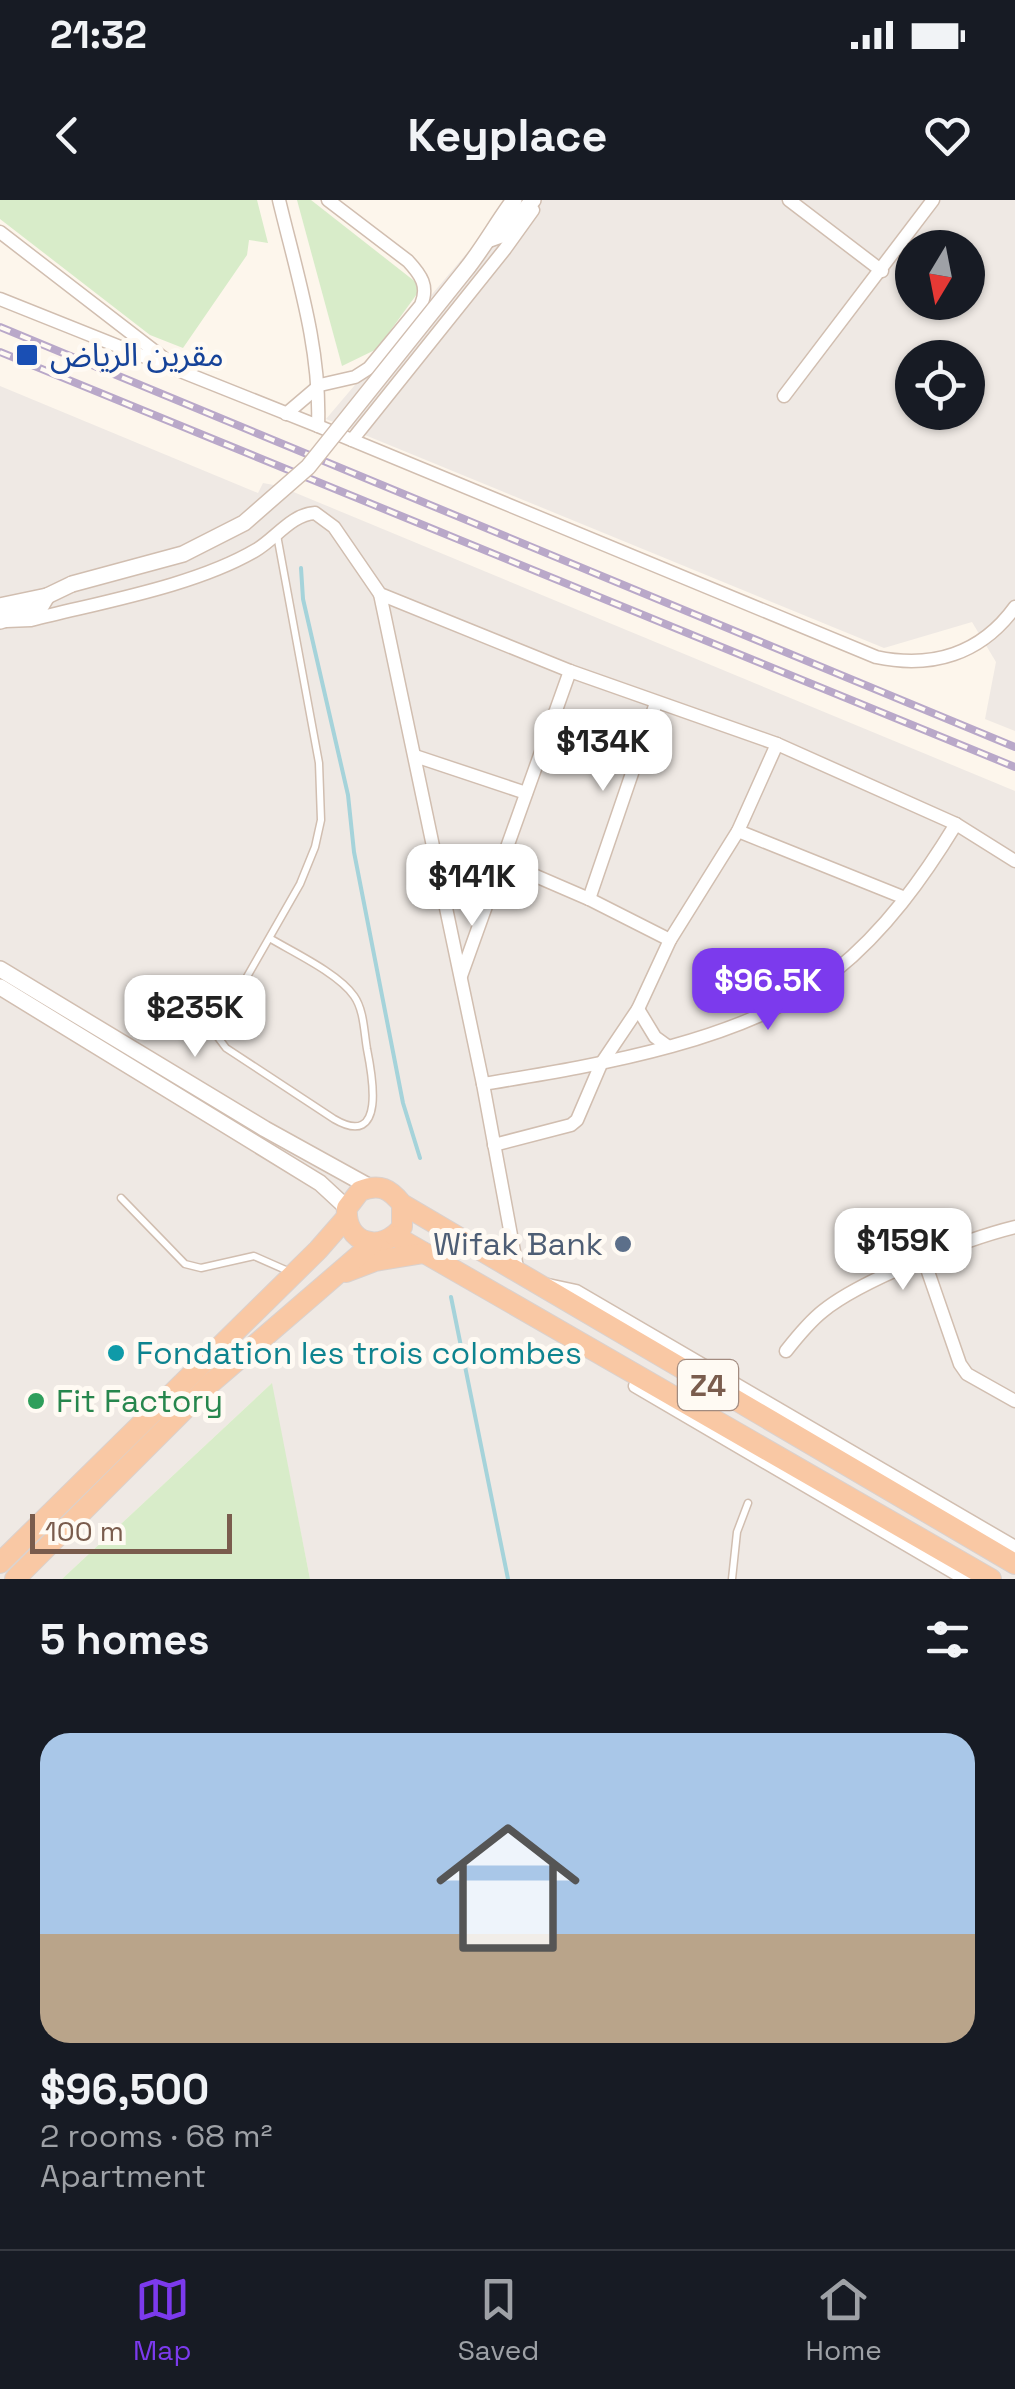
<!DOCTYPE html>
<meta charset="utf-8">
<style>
:root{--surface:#171b24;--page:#242831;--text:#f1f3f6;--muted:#9ea1a6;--line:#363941;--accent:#7c3aed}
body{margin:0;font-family:"Space Grotesk","Noto Sans Arabic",sans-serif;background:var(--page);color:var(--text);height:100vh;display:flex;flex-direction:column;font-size:38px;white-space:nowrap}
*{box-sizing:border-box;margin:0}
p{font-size:32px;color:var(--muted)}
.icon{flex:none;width:55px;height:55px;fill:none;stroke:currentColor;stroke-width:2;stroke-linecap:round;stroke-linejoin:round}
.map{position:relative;height:1379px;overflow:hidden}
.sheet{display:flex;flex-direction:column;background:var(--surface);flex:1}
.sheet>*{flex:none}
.needle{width:65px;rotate:190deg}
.buttons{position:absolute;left:895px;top:30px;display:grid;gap:20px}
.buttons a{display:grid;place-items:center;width:90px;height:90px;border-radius:50%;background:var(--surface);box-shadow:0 2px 8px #0004;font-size:50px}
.scale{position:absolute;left:30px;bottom:25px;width:202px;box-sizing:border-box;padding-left:10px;border:5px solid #7a5c4d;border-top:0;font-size:28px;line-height:35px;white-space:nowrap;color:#7a5c4d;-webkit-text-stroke:8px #fffaf3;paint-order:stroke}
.price{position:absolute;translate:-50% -85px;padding:0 22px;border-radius:20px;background:#fff;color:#222;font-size:32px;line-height:65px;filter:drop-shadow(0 2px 5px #0008)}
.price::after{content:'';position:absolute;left:50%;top:60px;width:30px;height:22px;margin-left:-15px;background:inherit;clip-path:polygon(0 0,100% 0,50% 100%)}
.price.selected{background:var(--accent);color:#fff}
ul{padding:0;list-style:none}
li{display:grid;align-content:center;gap:20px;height:530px;padding:0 40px}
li+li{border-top:2px solid var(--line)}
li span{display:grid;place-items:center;height:310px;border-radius:30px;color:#555}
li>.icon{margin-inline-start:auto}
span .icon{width:180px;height:180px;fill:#fffc;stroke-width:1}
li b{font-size:42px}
h2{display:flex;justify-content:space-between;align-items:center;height:120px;padding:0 40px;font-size:42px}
.status{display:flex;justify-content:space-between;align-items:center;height:70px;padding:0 50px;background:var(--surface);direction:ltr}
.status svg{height:28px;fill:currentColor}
header{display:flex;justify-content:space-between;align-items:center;height:130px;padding:0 40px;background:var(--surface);font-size:45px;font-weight:700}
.tabs{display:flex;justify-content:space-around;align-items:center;height:140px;border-top:2px solid var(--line);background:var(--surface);font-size:28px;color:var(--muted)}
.tabs a{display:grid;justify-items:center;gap:5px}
.tabs .selected{color:var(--accent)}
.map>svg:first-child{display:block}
</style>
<div class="status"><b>21:32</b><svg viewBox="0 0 49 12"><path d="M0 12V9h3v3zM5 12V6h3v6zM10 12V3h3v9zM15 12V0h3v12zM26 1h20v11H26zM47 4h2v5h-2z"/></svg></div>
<header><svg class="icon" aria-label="back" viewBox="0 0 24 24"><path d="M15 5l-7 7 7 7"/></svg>Keyplace<svg class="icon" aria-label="heart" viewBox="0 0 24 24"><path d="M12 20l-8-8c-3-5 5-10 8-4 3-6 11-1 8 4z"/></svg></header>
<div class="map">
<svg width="1015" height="1379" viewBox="0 0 1015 1379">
<rect width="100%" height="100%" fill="#fdf6ec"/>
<!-- industrial -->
<g fill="#efe9e4" fill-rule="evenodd">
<path d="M512,0H1015V531L985,519L996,462L972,422L884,448L326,219ZM912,48H968V102H912ZM912,158H968V212H912Z"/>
<polygon points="0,186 258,293 263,283 279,286 1015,591 1015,1379 310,1379 271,1184 62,1379 0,1379"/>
</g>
<!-- green -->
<g fill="#d8ecc9">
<polygon points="0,0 257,0 268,43 249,40 247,55 183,148 150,135 0,19"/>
<polygon points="297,0 311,0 422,87 377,149 342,166"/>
<polygon points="272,1183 310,1379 62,1379"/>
</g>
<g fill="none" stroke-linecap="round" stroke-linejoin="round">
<!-- stream -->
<g stroke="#a5d3da" stroke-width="4">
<polyline points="301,368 303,399 348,595 354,652 403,903 420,958"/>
<polyline points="451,1097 508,1379"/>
</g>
<!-- service casing -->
<g stroke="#d1beb0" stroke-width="9">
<g id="service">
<path d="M271,739C295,753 339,774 354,796C364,810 364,832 367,849C372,874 387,950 334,919L226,848L217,836L224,817L300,684L315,647L321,620L319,563L277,335"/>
<polyline points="121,998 185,1064 201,1068 254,1056 288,1071"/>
<polyline points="732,1379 737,1332 748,1303"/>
</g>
</g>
<!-- minor casing -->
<g stroke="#d1beb0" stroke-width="15">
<g id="minor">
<path d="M279,0C297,75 321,148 318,226"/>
<polyline points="789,0 882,71"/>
<polyline points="0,32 166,160"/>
<path d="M0,99L318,226L876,457C932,469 981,454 1015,407"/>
<polyline points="784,196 933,0"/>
<path d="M286,214L320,185L355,177L369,168L421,105C429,86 421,75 408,61L328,0"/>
<polyline points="352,240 505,49 533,10"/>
<polyline points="380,394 483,884 518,1073"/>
<path d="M6,421L31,420C101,402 195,386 256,350C275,339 292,314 315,313L334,327L380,394L570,471L777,544L956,624L1015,661"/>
<polyline points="415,556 526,593"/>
<polyline points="738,631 905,698"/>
<polyline points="501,661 589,699 670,740"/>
<polyline points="589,699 656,503"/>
<polyline points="461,776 570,471"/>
<polyline points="638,809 655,837 666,845"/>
<path d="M483,884C592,866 747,842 835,771C885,731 923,678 956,624"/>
<polyline points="494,945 571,925 577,920 601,864 638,809 670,740 738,631 777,544"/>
<polyline points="924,1060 960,1164 967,1174 1015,1201"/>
<polyline points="548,1085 576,1091 1015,1347"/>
<path d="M786,1151C797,1137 809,1122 823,1111C861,1080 966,1039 1015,1027"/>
<polyline points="635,1186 965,1379"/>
</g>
</g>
<!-- tertiary casing -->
<g stroke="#d1beb0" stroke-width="18">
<g id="tertiary">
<polyline points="490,39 504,34 533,0"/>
<path d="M468,67C485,45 497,23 514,0"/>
<polyline points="0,406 47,396 72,384"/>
<polyline points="0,421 40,408 47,396"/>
<polyline points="0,769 265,929 370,987"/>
<polyline points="0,787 320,983 347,1008"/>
</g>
</g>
<!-- trunk casing -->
<g stroke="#dad1cd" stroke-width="22">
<g id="trunk">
<path d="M402,1004V1027C382,1054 344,1044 347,1008L360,991C380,983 390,989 402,1004L1015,1364"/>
<polyline points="395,1036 991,1379"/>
<polyline points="346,1072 375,1061 424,1053"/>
<polyline points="0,1363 318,1050 346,1018"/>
<polyline points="15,1379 211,1183 372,1044"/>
</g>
</g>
<!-- service -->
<use href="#service" stroke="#fff" stroke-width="6"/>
<!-- minor -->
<use href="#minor" stroke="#fff" stroke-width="12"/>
<!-- tertiary -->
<use href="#tertiary" stroke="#fff" stroke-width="15"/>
<!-- trunk -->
<use href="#trunk" stroke="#f9c8a4" stroke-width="20"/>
<!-- rail casing -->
<g stroke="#b9a8c9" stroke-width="8">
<g id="rail">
<polyline points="0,127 1015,547"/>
<polyline points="0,152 1015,567"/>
</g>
</g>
<!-- rail -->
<use href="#rail" stroke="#fffaf3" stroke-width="4" stroke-dasharray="11" stroke-linecap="butt"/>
<!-- tertiary-bridge casing -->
<g stroke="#d1beb0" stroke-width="18" stroke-linecap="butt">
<polyline id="tertiary-bridge" points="72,384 183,354 244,323 308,267 468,67"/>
</g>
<!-- tertiary-bridge -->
<use href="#tertiary-bridge" stroke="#fff" stroke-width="15"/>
</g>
<!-- markers -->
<rect fill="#1a4fb4" stroke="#fffaf3" stroke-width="4" x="15" y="143" width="24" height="24" rx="5"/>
<circle fill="#5c6f8a" stroke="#fffaf3" stroke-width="4" cx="623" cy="1044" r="10"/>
<circle fill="#0f9aa8" stroke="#fffaf3" stroke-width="4" cx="116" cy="1153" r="10"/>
<circle fill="#2e9e5b" stroke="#fffaf3" stroke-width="4" cx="36" cy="1201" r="10"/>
<g text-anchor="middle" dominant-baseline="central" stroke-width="10" stroke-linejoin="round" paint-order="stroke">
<!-- shield labels -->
<rect fill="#fffaf3" stroke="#a28b7f" stroke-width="2.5" x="678" y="1160" width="60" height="50" rx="8"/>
<g font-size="30" font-weight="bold" fill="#7a5c4d">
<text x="708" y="1185">Z4</text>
</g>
<!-- transit labels -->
<g font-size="32" fill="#164399" stroke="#fffaf3" text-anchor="start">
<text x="50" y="155">مقرين الرياض</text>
</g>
<!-- service labels -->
<g font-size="32" fill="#4e5e75" stroke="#fffaf3" text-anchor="end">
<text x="603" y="1044">Wifak Bank</text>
</g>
<!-- culture labels -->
<g font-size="32" fill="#0d838f" stroke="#fffaf3" text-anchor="start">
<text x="136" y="1153">Fondation les trois colombes</text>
</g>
<!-- leisure labels -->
<g font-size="32" fill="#27864d" stroke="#fffaf3" text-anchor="start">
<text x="56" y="1201">Fit Factory</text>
</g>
</g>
</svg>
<div class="buttons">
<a><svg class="needle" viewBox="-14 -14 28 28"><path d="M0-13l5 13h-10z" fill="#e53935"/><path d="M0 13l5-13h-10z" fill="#9ea1a6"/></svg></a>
<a><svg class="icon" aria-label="locate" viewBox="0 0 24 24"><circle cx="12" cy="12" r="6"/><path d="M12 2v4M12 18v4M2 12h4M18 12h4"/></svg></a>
</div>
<div class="scale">100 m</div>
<b class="price" style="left:603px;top:594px">$134K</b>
<b class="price" style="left:472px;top:729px">$141K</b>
<b class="price selected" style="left:768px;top:833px">$96.5K</b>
<b class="price" style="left:195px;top:860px">$235K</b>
<b class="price" style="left:903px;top:1093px">$159K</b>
</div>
<section class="sheet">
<h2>5 homes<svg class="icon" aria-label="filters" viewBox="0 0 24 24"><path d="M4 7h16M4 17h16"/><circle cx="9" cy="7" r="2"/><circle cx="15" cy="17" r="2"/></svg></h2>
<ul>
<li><span style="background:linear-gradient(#a9c7e8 65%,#b9a48a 0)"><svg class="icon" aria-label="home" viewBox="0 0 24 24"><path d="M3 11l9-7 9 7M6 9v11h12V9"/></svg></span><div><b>$96,500</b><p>2 rooms · 68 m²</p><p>Apartment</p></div></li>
</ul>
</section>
<nav class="tabs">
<a class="selected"><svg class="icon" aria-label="map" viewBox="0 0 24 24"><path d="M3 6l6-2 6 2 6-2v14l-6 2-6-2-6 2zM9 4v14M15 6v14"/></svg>Map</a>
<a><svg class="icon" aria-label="saved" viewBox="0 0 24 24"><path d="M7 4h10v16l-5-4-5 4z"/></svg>Saved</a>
<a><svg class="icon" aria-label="home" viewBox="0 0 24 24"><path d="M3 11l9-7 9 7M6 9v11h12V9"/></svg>Home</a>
</nav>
